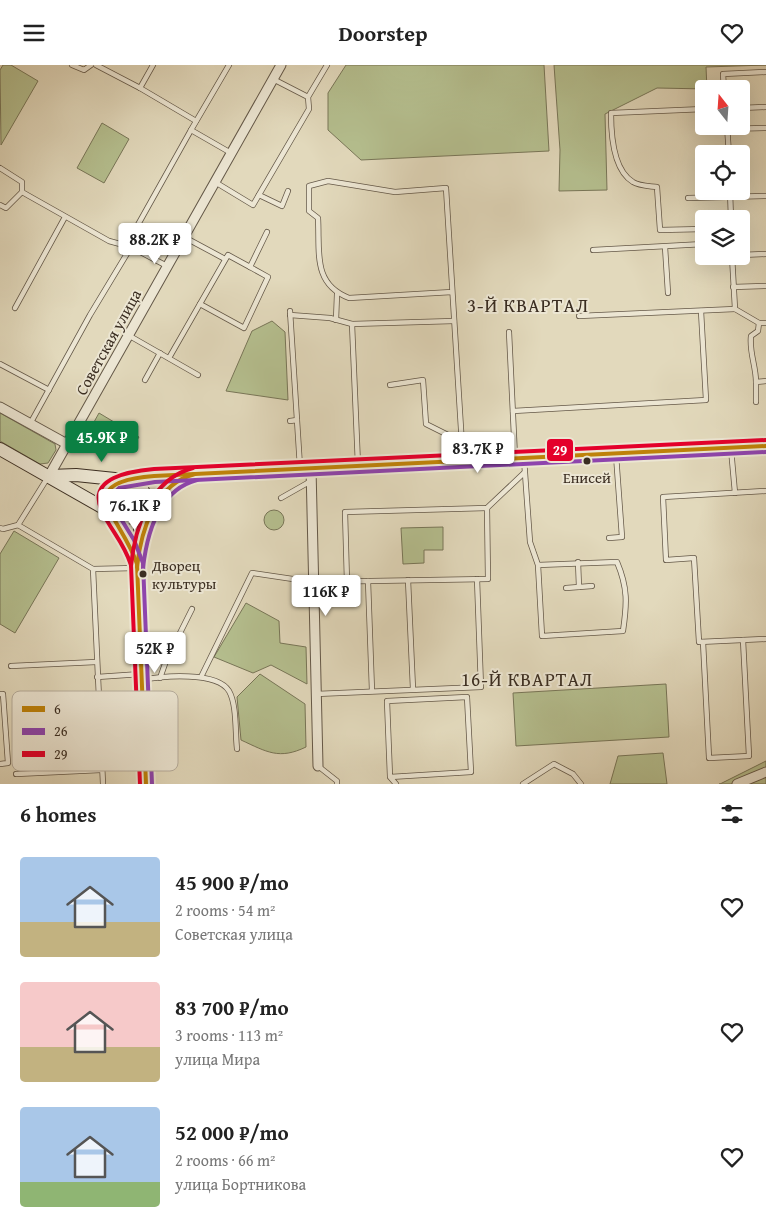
<!DOCTYPE html>
<meta charset="utf-8">
<style>
:root{--surface:#fff;--page:#f2f2f2;--text:#222;--muted:#767676;--accent:#0b8043}
body{margin:0;font-family:"Gentium Book Plus",serif;background:var(--page);color:var(--text);height:100vh;display:flex;flex-direction:column;font-size:19px;white-space:nowrap}
*{box-sizing:border-box;margin:0}
p{font-size:16px;color:var(--muted)}
.icon{flex:none;width:28px;height:28px;fill:none;stroke:currentColor;stroke-width:2;stroke-linecap:round;stroke-linejoin:round}
.map{position:relative;height:719px;overflow:hidden}
.sheet{display:flex;flex-direction:column;background:var(--surface);flex:1}
.sheet>*{flex:none}
.needle{width:32px;rotate:343deg}
.buttons{position:absolute;left:695px;top:15px;display:grid;gap:10px}
.buttons a{display:grid;place-items:center;width:55px;height:55px;border-radius:5px;background:var(--surface);box-shadow:0 5px 20px #0002;font-size:25px}
.price{position:absolute;translate:-50% -42px;padding:0 11px;border-radius:5px;background:#fff;color:#222;font-size:16px;line-height:32px;filter:drop-shadow(0 1px 2px #0008)}
.price::after{content:'';position:absolute;left:50%;top:30px;width:15px;height:11px;margin-left:-8px;background:inherit;clip-path:polygon(0 0,100% 0,50% 100%)}
.price.active{background:var(--accent);color:#fff}
ul{padding:0;list-style:none}
li{display:flex;align-items:center;gap:15px;height:125px;padding:0 20px}
li span{display:grid;place-items:center;flex:none;width:140px;height:100px;border-radius:5px;color:#555}
li>.icon{margin-inline-start:auto}
span .icon{width:60px;height:60px;fill:#fffc;stroke-width:1}
li b{font-size:21px}
h2{display:flex;justify-content:space-between;align-items:center;height:60px;padding:0 20px;font-size:21px}
header{display:flex;justify-content:space-between;align-items:center;height:65px;padding:0 20px;background:var(--surface);font-size:22px;font-weight:700}
.map>svg:first-child{display:block}
</style>
<header><svg class="icon" aria-label="menu" viewBox="0 0 24 24"><path d="M4 6h16M4 12h16M4 18h16"/></svg>Doorstep<svg class="icon" aria-label="heart" viewBox="0 0 24 24"><path d="M12 20l-8-8c-3-5 5-10 8-4 3-6 11-1 8 4z"/></svg></header>
<div class="map">
<svg width="766" height="719" viewBox="0 0 766 719">
<rect width="100%" height="100%" fill="#e2d9bc"/>
<filter id="stains"><feTurbulence type="fractalNoise" baseFrequency=".004" numOctaves="4"/><feColorMatrix values="0 0 0 0 .2 0 0 0 0 .09 0 0 0 0 .02 0 0 0 .5 -.17"/></filter>
<radialGradient id="worn" r=".72"><stop offset=".6" stop-color="#630" stop-opacity="0"/><stop offset="1" stop-color="#630" stop-opacity=".3"/></radialGradient>
<!-- green -->
<g fill="#b5bf8f" stroke="#787658">
<polygon points="3,0 11,0 38,16 1,80 0,5"/>
<polygon points="346,0 544,0 549,86 361,95 328,65 328,28"/>
<polygon points="554,0 766,0 706,2 707,24 657,23 605,49 607,125 559,126 560,85"/>
<polygon points="102,58 129,74 104,118 77,103"/>
<polygon points="272,256 285,267 288,335 226,326 252,266"/>
<polygon points="0,348 55,379 56,385 48,398 40,399 0,376"/>
<polygon points="99,348 139,372 133,381 125,378 122,386 103,386 84,375"/>
<circle cx="274" cy="455" r="10"/>
<polygon points="443,462 443,485 424,485 424,498 403,499 401,463"/>
<polygon points="14,466 59,493 15,568 0,559 0,489"/>
<polygon points="246,538 279,556 280,578 306,582 307,619 271,600 253,608 214,592"/>
<path d="M260,609L305,639L306,682C279,695 267,687 241,675L237,632Z"/>
<polygon points="666,619 669,672 516,681 513,628"/>
<polygon points="663,688 667,719 610,719 618,691"/>
<polygon points="766,696 766,719 719,719 720,719"/>
</g>
<g fill="none" stroke-linecap="round" stroke-linejoin="round">
<!-- lane casing -->
<g stroke="#645848" stroke-width="6">
<g id="lane">
<polyline points="72,0 84,5 91,0"/>
<polyline points="96,0 140,23"/>
<polyline points="153,0 140,23 196,56"/>
<polyline points="229,0 191,65 231,88"/>
<polyline points="273,14 308,32"/>
<polyline points="724,24 723,9 766,7"/>
<polyline points="741,43 766,42"/>
<path d="M704,44L611,48C611,69 613,105 633,117C639,121 650,121 657,122L660,165L704,164"/>
<polyline points="727,61 729,89"/>
<polyline points="727,64 766,63"/>
<polyline points="0,103 22,117 22,127 6,143 0,140"/>
<polyline points="215,117 253,140 309,44 308,32 327,0"/>
<polyline points="730,126 731,154"/>
<polyline points="22,127 109,176 131,182 90,250 30,359"/>
<polyline points="259,130 282,141 288,126"/>
<polyline points="688,133 766,131"/>
<polyline points="184,172 225,194"/>
<polyline points="126,181 191,65"/>
<polyline points="131,182 167,201"/>
<polyline points="665,182 668,228"/>
<polyline points="593,185 704,179"/>
<polyline points="741,190 766,189"/>
<polyline points="732,191 735,244 759,258 766,258"/>
<polyline points="733,222 766,221"/>
<path d="M452,227L349,233C312,219 320,186 318,153L309,146V121L328,116L395,127L446,123L463,396"/>
<polyline points="200,239 244,263 268,212 250,202 267,167"/>
<polyline points="15,243 65,152"/>
<polyline points="290,246 297,355"/>
<polyline points="290,250 330,253 352,259 454,256"/>
<polyline points="579,251 735,244"/>
<polyline points="336,255 337,229"/>
<path d="M759,258L758,266L751,271C749,287 756,301 756,317L766,316"/>
<polyline points="352,259 358,400"/>
<polyline points="509,267 515,392"/>
<polyline points="128,270 198,310"/>
<polyline points="169,293 228,190 250,202"/>
<polyline points="0,299 49,325"/>
<polyline points="145,315 160,288"/>
<polyline points="756,317 756,337"/>
<polyline points="390,320 423,315 426,359 462,377"/>
<polyline points="513,346 706,335 701,246"/>
<polyline points="290,356 297,355 300,402"/>
<polyline points="731,384 735,428"/>
<path d="M524,394L530,477L538,500L617,497C628,523 627,539 623,566L542,571L538,500"/>
<polyline points="766,426 663,432 666,495 694,493 699,577 766,574"/>
<polyline points="281,433 311,416"/>
<polyline points="18,460 93,504 135,503"/>
<polyline points="0,463 3,464 18,460 48,412"/>
<polyline points="609,473 622,472 616,390"/>
<polyline points="578,497 579,522"/>
<polyline points="93,504 103,719"/>
<polyline points="408,515 413,624"/>
<polyline points="368,516 372,626"/>
<polyline points="347,517 345,447 487,443 524,408"/>
<polyline points="566,523 592,521"/>
<polyline points="703,577 709,693 749,691 743,575"/>
<polyline points="11,601 96,597"/>
<polyline points="97,612 141,609"/>
<polyline points="201,612 252,508 313,517 488,514 487,443"/>
<polyline points="160,613 166,596 192,544"/>
<path d="M143,615C162,611 217,606 229,626C237,640 235,667 237,684"/>
<polyline points="0,629 3,629 8,698 0,699"/>
<polyline points="316,629 481,622 477,514"/>
<polyline points="318,701 337,716 337,719"/>
<polyline points="16,709 101,705"/>
<polyline points="390,712 471,707 467,632 387,636 390,712 396,719"/>
<polyline points="523,719 554,699 573,709 581,719"/>
</g>
</g>
<!-- street casing -->
<g stroke="#645848" stroke-width="11">
<g id="street">
<polyline points="0,342 67,379"/>
<polyline points="311,403 318,701"/>
<polyline points="49,411 281,0"/>
<polyline points="737,719 766,707"/>
</g>
</g>
<!-- secondary casing -->
<g stroke="#3a2d21" stroke-width="14">
<g id="secondary">
<polyline points="0,384 109,446 128,473 134,491"/>
<path d="M50,411L76,410L134,416C144,422 146,430 144,441"/>
<polyline points="142,445 137,499 146,719"/>
<path d="M109,446C101,429 109,416 126,413L766,381"/>
<path d="M114,450C127,456 137,452 144,441"/>
<path d="M145,459C155,437 168,422 189,409"/>
</g>
</g>
<!-- lane -->
<use href="#lane" stroke="#ece6d3" stroke-width="4.5"/>
<!-- street -->
<use href="#street" stroke="#ece6d3" stroke-width="9"/>
<!-- secondary -->
<use href="#secondary" stroke="#ece6d3" stroke-width="12"/>
<!-- bus-1 casing -->
<g stroke="#ece6d3" stroke-width="8">
<g id="bus-1">
<path d="M137,502C141,465 155,419 195,409"/>
<path d="M146,719L137,499C122,452 68,418 154,411L766,381"/>
</g>
</g>
<!-- bus-2 casing -->
<g stroke="#ece6d3" stroke-width="8">
<g id="bus-2">
<path d="M143,503C147,468 159,425 197,415"/>
<polyline points="152,719 143,498 134,475 113,441 111,432 119,423 155,417 766,387"/>
</g>
</g>
<!-- bus-3 casing -->
<g stroke="#ece6d3" stroke-width="8">
<g id="bus-3">
<path d="M131,501C135,461 151,414 193,403"/>
<path d="M140,719L131,500C123,476 111,466 102,446C86,412 132,406 154,404L766,375"/>
</g>
</g>
<!-- bus-1 -->
<use href="#bus-1" stroke="#be820a" stroke-width="4"/>
<!-- bus-2 -->
<use href="#bus-2" stroke="#8e44ad" stroke-width="4"/>
<!-- bus-3 -->
<use href="#bus-3" stroke="#e4002b" stroke-width="4"/>
</g>
<!-- markers -->
<g fill="#3a2d21" stroke="#ece6d3" stroke-width="2">
<circle cx="587" cy="396" r="4.5"/>
<circle cx="143" cy="509" r="4.5"/>
</g>
<g text-anchor="middle" dominant-baseline="central" stroke-width="4" stroke-linejoin="round" paint-order="stroke">
<!-- bus labels -->
<g font-size="15" fill="#3a2d21" stroke="#ece6d3">
<text x="587" y="412">Енисей</text>
<text x="152" y="500" text-anchor="start">Дворец<tspan x="152" dy="18">культуры</tspan></text>
</g>
<!-- street labels -->
<g font-size="16" fill="#3a2d21" stroke="#ece6d3">
<text transform="translate(108 277) rotate(-61)">Советская улица</text>
</g>
<!-- quarter labels -->
<g font-size="19" letter-spacing="1" fill="#3a2d21" stroke="#ece6d3">
<text x="528" y="240">3-Й КВАРТАЛ</text>
<text x="527" y="614">16-Й КВАРТАЛ</text>
</g>
</g>
<!-- legend -->
<rect x="12" y="626" width="166" height="80" rx="8" fill="#ece6d3" stroke="#b7ae9e" stroke-width="1"/>
<rect x="22" y="641" width="23" height="6" fill="#be820a"/>
<rect x="22" y="663" width="23" height="7" fill="#8e44ad"/>
<rect x="22" y="686" width="23" height="6" fill="#e4002b"/>
<g font-size="14" fill="#3a2d21">
<text x="54" y="649">6</text>
<text x="54" y="671">26</text>
<text x="54" y="694">29</text>
</g>
<rect stroke="#ece6d3" stroke-width="2" x="546" y="373" width="28" height="24" rx="5" fill="#e4002b"/>
<g font-size="14" text-anchor="middle" font-weight="bold" fill="#fff">
<text x="560" y="390">29</text>
</g>
<rect width="100%" height="100%" filter="url(#stains)"/>
<rect width="100%" height="100%" fill="url(#worn)"/>
</svg>
<div class="buttons">
<a><svg class="needle" viewBox="-14 -14 28 28"><path d="M0-13l5 13h-10z" fill="#e53935"/><path d="M0 13l5-13h-10z" fill="#767676"/></svg></a>
<a><svg class="icon" aria-label="locate" viewBox="0 0 24 24"><circle cx="12" cy="12" r="6"/><path d="M12 2v4M12 18v4M2 12h4M18 12h4"/></svg></a>
<a><svg class="icon" aria-label="layers" viewBox="0 0 24 24"><path d="M12 4l9 5-9 5-9-5zM3 14l9 5 9-5"/></svg></a>
</div>
<b class="price" style="left:155px;top:200px">88.2K ₽</b>
<b class="price active" style="left:102px;top:398px">45.9K ₽</b>
<b class="price" style="left:478px;top:409px">83.7K ₽</b>
<b class="price" style="left:135px;top:466px">76.1K ₽</b>
<b class="price" style="left:326px;top:552px">116K ₽</b>
<b class="price" style="left:155px;top:609px">52K ₽</b>
</div>
<section class="sheet">
<h2>6 homes<svg class="icon" aria-label="filters" viewBox="0 0 24 24"><path d="M4 7h16M4 17h16"/><circle cx="9" cy="7" r="2"/><circle cx="15" cy="17" r="2"/></svg></h2>
<ul>
<li><span style="background:linear-gradient(#a9c7e8 65%,#c2b280 0)"><svg class="icon" aria-label="home" viewBox="0 0 24 24"><path d="M3 11l9-7 9 7M6 9v11h12V9"/></svg></span><div><b>45 900 ₽/mo</b><p>2 rooms · 54 m²</p><p>Советская улица</p></div><svg class="icon" aria-label="heart" viewBox="0 0 24 24"><path d="M12 20l-8-8c-3-5 5-10 8-4 3-6 11-1 8 4z"/></svg></li>
<li><span style="background:linear-gradient(#f6c9c9 65%,#c2b280 0)"><svg class="icon" aria-label="home" viewBox="0 0 24 24"><path d="M3 11l9-7 9 7M6 9v11h12V9"/></svg></span><div><b>83 700 ₽/mo</b><p>3 rooms · 113 m²</p><p>улица Мира</p></div><svg class="icon" aria-label="heart" viewBox="0 0 24 24"><path d="M12 20l-8-8c-3-5 5-10 8-4 3-6 11-1 8 4z"/></svg></li>
<li><span style="background:linear-gradient(#a9c7e8 75%,#8fb573 0)"><svg class="icon" aria-label="home" viewBox="0 0 24 24"><path d="M3 11l9-7 9 7M6 9v11h12V9"/></svg></span><div><b>52 000 ₽/mo</b><p>2 rooms · 66 m²</p><p>улица Бортникова</p></div><svg class="icon" aria-label="heart" viewBox="0 0 24 24"><path d="M12 20l-8-8c-3-5 5-10 8-4 3-6 11-1 8 4z"/></svg></li>
</ul>
</section>
